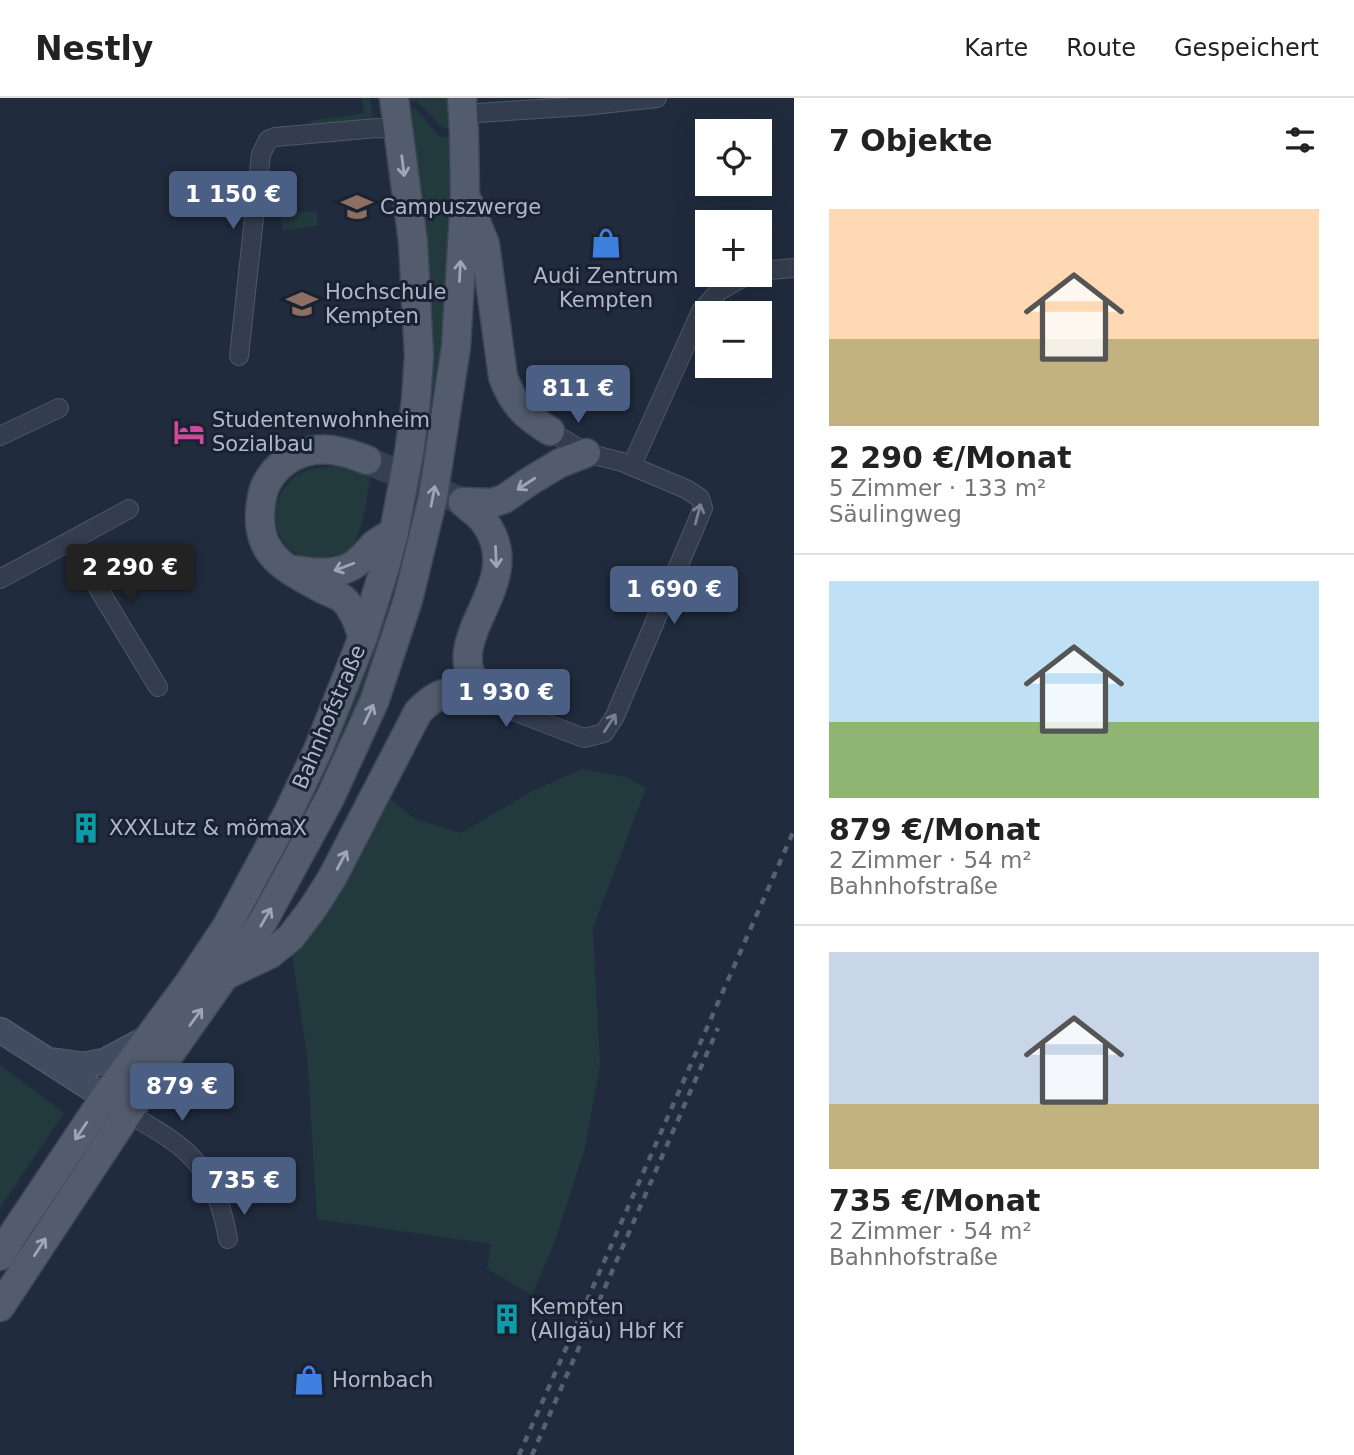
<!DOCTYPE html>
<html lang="de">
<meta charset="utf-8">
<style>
:root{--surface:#fff;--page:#f6f6f6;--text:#222;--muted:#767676;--line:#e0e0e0;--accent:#4b5f85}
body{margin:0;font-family:"DejaVu Sans",sans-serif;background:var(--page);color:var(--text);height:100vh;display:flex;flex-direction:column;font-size:26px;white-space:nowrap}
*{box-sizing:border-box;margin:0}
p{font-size:23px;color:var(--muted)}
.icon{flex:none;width:38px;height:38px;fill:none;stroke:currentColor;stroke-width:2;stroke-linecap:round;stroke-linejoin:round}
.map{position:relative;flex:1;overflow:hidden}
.sheet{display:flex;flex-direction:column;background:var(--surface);width:560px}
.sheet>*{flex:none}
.buttons{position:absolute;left:695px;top:21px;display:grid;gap:14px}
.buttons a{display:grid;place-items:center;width:77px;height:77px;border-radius:0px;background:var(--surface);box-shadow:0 7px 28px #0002;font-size:35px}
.price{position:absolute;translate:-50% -60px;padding:0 16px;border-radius:7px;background:var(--accent);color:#fff;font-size:23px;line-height:46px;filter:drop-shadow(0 2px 4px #0008)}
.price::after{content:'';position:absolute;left:50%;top:42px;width:21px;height:16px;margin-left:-10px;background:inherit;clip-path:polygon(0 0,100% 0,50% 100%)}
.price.on{background:#222;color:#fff}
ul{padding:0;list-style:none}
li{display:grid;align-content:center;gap:14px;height:371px;padding:0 35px}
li+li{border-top:2px solid var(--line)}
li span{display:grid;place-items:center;height:217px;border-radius:0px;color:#555}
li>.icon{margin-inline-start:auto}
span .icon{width:126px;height:126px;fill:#fffc;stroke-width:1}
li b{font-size:30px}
h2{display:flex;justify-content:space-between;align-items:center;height:84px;padding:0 35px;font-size:30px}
header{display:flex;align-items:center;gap:42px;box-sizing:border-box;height:98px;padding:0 35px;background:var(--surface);border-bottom:2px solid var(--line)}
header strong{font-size:33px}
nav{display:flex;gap:38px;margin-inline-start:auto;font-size:24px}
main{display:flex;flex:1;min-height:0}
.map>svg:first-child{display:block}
</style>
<header>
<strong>Nestly</strong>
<nav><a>Karte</a><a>Route</a><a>Gespeichert</a></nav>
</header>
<main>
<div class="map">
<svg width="794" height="1357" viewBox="0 0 794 1357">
<rect width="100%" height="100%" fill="#202b3d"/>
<!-- green -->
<g fill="#22393e">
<polygon points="362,0 370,0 374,25 317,31 309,23 364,15"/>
<polygon points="402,0 449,0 453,31 443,30 416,3 402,4"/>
<polygon points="415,10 439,38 454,40 446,247 427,395 399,501 328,687 313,682 408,406 404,11"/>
<polygon points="316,113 318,128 282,132 281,116"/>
<path d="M333,368L371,378C366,400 363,440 347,455C340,462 330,462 321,462C279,464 261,414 289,384C301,371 317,370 333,368Z"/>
<polygon points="582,671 625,679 646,690 593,830 600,968 585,1050 555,1143 532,1197 487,1171 491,1146 317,1121 307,957 292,858 315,831 334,802 386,697 415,721 461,735 532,693"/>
<polygon points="0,967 64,1015 0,1110"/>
</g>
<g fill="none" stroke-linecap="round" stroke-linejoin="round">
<!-- primary-tunnel -->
<polyline stroke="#354052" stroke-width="28" stroke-dasharray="28 14" stroke-linecap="butt" points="367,362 463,404"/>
<!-- street casing -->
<g stroke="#4f5868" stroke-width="20">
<g id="street">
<polyline points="463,16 584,8 657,0"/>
<polyline points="760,173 794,170"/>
<polyline points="239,258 261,56 268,42 275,39 377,30 399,31"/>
<polyline points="0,338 59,310"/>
<polyline points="632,367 701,213 719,193 747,177"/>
<polyline points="70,444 158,589"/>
<polyline points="0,481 129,411"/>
<polyline points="484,600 516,614 584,640 604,635 615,618 703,410 700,400 686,391 622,364 586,355 550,333"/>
<path d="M128,1015C142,1024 156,1031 170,1041C206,1065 221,1099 228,1141"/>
</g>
</g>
<!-- secondary casing -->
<g stroke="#4f5868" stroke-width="27">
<g id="secondary">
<polyline points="0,932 119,1008"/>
<polyline points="55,963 84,967 105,963 146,941"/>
</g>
</g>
<!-- primary casing -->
<g stroke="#3e4656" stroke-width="31">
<g id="primary">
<path d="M468,104L485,146L503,279C513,306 525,318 550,333"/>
<path d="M463,404C469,410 477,415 483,422C512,459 491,492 475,529C470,543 465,556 469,571C472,582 478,591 484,600"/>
<polyline points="463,404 492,405 504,401 530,383 560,365 586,355"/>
<path d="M295,472C312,475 334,477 350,469C360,464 367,454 375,446C380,442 388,438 394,434"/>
<path d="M363,539C358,526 354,511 343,501C336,496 326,493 319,489C277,467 252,451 262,399C265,380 281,363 299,356C323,347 344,353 367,362"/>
<path d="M228,876L270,856L291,839L313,810L332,780L418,614C441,590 454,591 484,600"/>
<polyline points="0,1158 12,1138 105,999 189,885 227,828 288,715 318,652 363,539 385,469 394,434 409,355 416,302 419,258 413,144 394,0"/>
<polyline points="0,1209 128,1015 262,825 330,700 374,604 408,502 433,399 456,249 465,98 464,35 462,0"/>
</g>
</g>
<!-- street -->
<use href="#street" stroke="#343d4d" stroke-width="18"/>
<!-- secondary -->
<use href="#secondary" stroke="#424c60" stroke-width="24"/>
<!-- primary -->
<use href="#primary" stroke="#525c6d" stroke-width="28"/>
<!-- rail -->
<g stroke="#566174" stroke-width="4.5" stroke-dasharray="7 7" stroke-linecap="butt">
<polyline points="519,1357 794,732"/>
<polyline points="532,1357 718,930"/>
</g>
</g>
<!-- one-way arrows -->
<defs><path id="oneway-shaft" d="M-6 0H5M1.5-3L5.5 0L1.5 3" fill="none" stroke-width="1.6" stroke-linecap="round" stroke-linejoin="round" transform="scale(1.75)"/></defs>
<g stroke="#9ca6b7">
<use href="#oneway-shaft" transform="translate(403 68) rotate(83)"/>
<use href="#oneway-shaft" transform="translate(460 173) rotate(-87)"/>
<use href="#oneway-shaft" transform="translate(526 386) rotate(147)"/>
<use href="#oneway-shaft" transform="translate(433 398) rotate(-79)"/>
<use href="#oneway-shaft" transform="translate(496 459) rotate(87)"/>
<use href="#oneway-shaft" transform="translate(344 469) rotate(159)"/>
<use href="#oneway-shaft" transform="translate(369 616) rotate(-65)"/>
<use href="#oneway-shaft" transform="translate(342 762) rotate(-62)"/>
<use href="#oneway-shaft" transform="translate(266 819) rotate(-60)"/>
<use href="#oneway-shaft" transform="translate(196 919) rotate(-54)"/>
<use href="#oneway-shaft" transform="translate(81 1033) rotate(124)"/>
<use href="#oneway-shaft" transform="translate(40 1149) rotate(-57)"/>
</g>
<g stroke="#788191">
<use href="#oneway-shaft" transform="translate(698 416) rotate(-75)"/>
<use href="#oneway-shaft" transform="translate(610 625) rotate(-57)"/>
</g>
<!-- icons -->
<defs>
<g id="school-bare" transform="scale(2.415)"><path d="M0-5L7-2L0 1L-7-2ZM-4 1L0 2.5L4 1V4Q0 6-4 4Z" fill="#8d6e63" stroke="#1a2232" stroke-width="2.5" paint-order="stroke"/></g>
<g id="shop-bare" transform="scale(2.415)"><path d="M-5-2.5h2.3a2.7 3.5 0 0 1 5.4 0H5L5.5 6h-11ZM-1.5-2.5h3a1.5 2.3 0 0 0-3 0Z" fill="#3f7fe0" stroke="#1a2232" stroke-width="2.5" paint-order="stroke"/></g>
<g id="university-bare" transform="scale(2.415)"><path d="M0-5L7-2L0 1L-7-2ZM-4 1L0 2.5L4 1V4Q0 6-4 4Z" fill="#8d6e63" stroke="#1a2232" stroke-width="2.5" paint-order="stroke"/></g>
<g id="hotel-bare" transform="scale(2.415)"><path d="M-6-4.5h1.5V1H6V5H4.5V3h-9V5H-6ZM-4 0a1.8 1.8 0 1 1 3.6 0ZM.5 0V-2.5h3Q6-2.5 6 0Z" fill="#d1479c" stroke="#1a2232" stroke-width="2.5" paint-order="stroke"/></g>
<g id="building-bare" transform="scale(2.415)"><path d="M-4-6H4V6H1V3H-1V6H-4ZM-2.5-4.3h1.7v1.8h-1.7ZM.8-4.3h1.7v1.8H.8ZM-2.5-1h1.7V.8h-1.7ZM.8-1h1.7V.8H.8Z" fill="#0f9aa8" stroke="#1a2232" stroke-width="2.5" paint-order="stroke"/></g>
</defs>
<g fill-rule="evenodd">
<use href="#school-bare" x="357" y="109"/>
<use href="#shop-bare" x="606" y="145"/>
<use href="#university-bare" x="302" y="206"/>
<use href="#hotel-bare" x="189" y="334"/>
<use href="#building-bare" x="86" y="730"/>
<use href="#building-bare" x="507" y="1221"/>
<use href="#shop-bare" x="309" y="1282"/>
</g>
<g text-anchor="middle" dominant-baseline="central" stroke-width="6" stroke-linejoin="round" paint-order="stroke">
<!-- poi labels -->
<g font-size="21" fill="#afb8c9" stroke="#1a2232" text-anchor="start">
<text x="380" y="109">Campuszwerge</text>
<text x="606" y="178" text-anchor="middle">Audi Zentrum<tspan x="606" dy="24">Kempten</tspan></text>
<text x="325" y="194">Hochschule<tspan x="325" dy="24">Kempten</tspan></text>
<text x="212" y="322">Studentenwohnheim<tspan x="212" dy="24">Sozialbau</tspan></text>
<text x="109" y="730">XXXLutz &amp; mömaX</text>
<text x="530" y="1209">Kempten<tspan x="530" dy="24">(Allgäu) Hbf Kf</tspan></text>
<text x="332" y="1282">Hornbach</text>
</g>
<!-- street labels -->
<g font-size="21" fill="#afb8c9" stroke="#1a2232">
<text transform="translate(329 619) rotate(-67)">Bahnhofstraße</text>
</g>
</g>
</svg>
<div class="buttons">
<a><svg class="icon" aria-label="locate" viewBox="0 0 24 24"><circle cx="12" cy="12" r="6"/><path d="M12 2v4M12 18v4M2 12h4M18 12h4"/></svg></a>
<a>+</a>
<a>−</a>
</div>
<b class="price" style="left:233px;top:133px">1 150 €</b>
<b class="price" style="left:578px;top:327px">811 €</b>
<b class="price on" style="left:130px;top:506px">2 290 €</b>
<b class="price" style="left:674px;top:528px">1 690 €</b>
<b class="price" style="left:506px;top:631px">1 930 €</b>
<b class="price" style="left:182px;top:1025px">879 €</b>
<b class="price" style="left:244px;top:1119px">735 €</b>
</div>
<section class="sheet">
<h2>7 Objekte<svg class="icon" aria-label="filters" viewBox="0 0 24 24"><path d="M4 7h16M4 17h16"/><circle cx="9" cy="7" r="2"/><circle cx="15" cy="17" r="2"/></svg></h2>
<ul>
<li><span style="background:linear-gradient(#ffd9b3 60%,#c2b280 0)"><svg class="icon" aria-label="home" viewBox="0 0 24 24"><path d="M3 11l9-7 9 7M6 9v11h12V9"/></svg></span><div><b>2 290 €/Monat</b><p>5 Zimmer · 133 m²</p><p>Säulingweg</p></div></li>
<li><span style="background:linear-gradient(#bfe0f5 65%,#8fb573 0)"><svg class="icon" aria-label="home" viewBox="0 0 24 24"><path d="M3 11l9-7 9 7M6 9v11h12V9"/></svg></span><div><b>879 €/Monat</b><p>2 Zimmer · 54 m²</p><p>Bahnhofstraße</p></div></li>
<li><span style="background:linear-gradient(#c9d6e8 70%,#c2b280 0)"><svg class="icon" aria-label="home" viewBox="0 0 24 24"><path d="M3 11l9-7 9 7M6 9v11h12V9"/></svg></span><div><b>735 €/Monat</b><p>2 Zimmer · 54 m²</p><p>Bahnhofstraße</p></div></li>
</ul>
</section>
</main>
